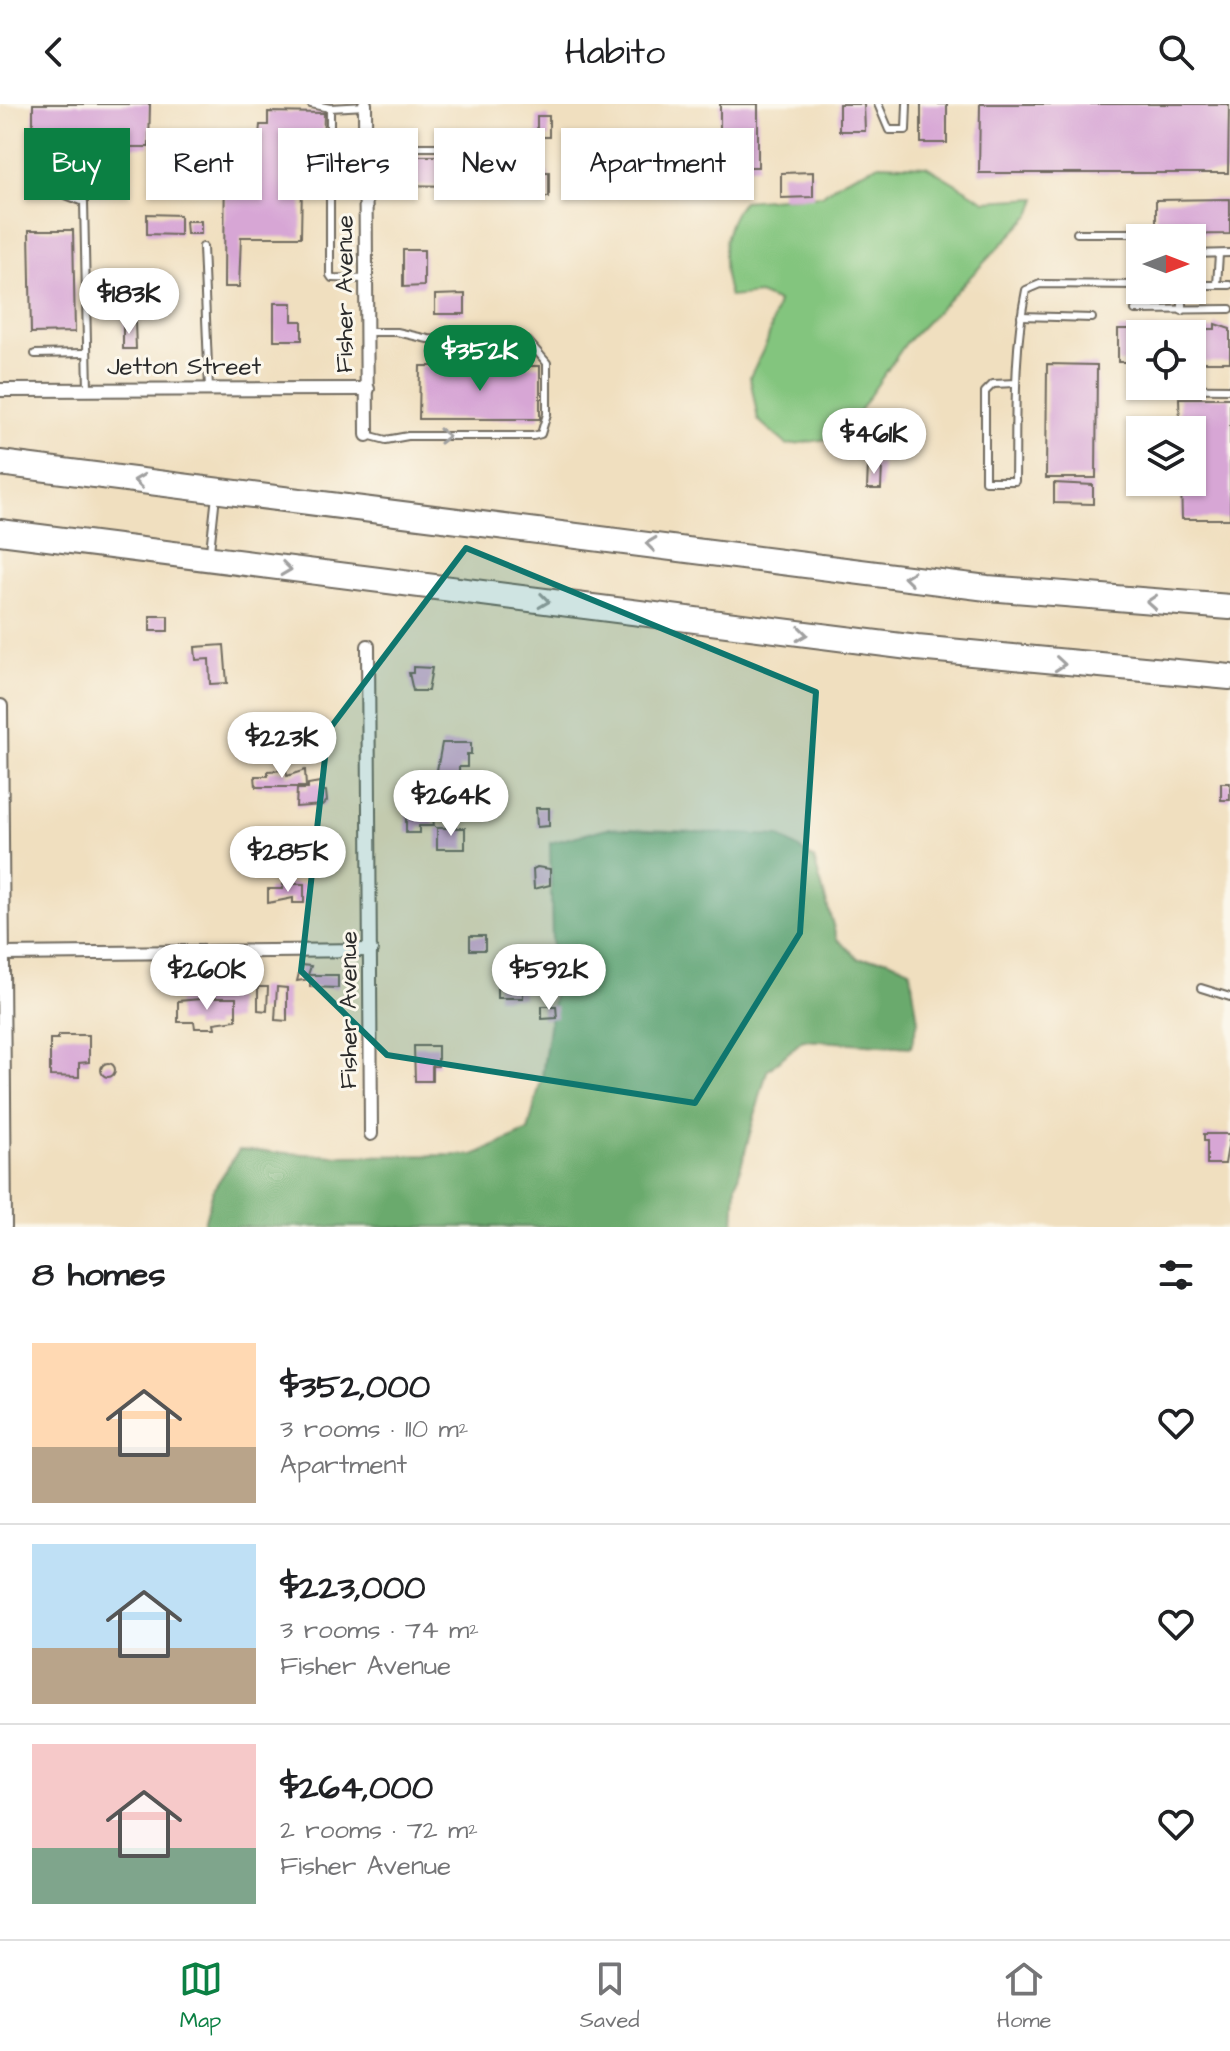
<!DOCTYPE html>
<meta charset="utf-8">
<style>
:root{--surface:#fff;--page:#f6f6f6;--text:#202124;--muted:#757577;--line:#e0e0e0;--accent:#0b8043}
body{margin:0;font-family:"Architects Daughter",sans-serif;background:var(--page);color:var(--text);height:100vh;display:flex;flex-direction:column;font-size:30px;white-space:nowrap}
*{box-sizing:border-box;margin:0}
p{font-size:26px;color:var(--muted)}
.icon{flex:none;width:44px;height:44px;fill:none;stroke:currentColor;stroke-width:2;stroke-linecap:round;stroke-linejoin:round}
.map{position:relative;height:1123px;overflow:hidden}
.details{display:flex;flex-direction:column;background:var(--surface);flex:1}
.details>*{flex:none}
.top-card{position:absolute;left:24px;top:24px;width:800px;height:72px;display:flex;gap:16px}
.needle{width:52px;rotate:90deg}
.controls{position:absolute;left:1126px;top:120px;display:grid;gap:16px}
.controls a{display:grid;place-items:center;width:80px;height:80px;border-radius:0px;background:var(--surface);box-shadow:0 2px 6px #0004;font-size:40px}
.price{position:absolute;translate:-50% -68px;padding:0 18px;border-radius:28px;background:#fff;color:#222;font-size:26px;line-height:52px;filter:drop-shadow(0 2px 4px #0008)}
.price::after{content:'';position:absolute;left:50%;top:48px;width:24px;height:18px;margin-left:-12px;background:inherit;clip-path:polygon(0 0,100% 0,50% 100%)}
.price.current{background:var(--accent);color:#fff}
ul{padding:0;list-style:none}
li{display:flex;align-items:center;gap:24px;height:200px;padding:0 32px}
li+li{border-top:2px solid var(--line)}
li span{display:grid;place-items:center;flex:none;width:224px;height:160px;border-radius:0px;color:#555}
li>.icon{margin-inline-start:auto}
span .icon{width:96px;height:96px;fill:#fffc;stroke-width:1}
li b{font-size:34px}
h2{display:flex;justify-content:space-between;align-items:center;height:96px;padding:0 32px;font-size:34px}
.chip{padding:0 28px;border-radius:0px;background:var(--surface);box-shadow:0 2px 6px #0004;font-size:28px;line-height:72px}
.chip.current{background:var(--accent);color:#fff}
header{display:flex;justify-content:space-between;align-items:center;height:104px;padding:0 32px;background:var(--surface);font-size:36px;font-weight:600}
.tab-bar{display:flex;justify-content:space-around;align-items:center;height:112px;border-top:2px solid var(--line);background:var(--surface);font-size:22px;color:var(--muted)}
.tab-bar a{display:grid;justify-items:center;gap:4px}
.tab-bar .current{color:var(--accent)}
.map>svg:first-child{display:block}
</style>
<header><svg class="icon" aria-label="back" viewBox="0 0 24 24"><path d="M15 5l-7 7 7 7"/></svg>Habito<svg class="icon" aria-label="search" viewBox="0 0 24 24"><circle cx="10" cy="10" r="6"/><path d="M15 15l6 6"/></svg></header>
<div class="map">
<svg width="1230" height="1123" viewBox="0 0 1230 1123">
<rect width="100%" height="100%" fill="#fbf7ec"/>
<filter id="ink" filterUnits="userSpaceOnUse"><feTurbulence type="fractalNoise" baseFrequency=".0125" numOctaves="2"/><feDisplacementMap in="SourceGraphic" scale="16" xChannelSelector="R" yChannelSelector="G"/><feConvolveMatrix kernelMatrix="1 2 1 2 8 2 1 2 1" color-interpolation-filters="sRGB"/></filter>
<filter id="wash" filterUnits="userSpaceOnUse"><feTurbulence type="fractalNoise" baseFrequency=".006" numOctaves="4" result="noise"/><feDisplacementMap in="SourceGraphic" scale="32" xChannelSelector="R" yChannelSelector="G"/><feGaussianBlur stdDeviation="1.8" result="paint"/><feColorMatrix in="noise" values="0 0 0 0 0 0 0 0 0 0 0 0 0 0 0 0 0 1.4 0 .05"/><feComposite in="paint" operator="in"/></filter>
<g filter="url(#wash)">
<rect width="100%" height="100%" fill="#f0dfbf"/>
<!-- green -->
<path fill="#83c57e" stroke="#577854" stroke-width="2" d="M880,60L926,62L985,97L1037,94L1032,109L906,239L841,333L787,341L758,316L750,273L767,238L778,198L759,190L730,193C720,159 721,125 743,97L822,91L843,76Z"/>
<!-- forest -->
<polygon fill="#6aaa6d" stroke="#4a6a4c" stroke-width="2" points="607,724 779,732 814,755 837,835 859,855 886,855 910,865 918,917 911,943 803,936 767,967 736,1081 734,1123 203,1123 213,1086 239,1046 337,1052 474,1051 528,1027 542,972 553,894 550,739"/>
<g id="blocks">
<!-- building -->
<g fill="#d7a6d5">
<polygon points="33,0 150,0 149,43 33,43"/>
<rect x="720" y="0" width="38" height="63"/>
<polygon points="839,0 864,0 865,27 839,27"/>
<rect x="921" y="0" width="26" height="39"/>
<polygon points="980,0 1229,0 1228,69 979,69"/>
<polygon points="268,8 324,9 322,80 302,80 301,133 241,133 239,183 224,183 225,31 259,31 260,21 268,21"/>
<rect x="537" y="12" width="12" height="21"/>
<rect x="649" y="29" width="12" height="22"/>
<polygon points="397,52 454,52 453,82 397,81"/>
<polygon points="535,68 549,68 549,93 513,93 513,74 535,74"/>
<polygon points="813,68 813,93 781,94 781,69"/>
<polygon points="1230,95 1230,130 1156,131 1156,96"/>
<polygon points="147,110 180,111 180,131 147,130"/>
<polygon points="186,117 201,117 201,130 187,130"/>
<polygon points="29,126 73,126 75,228 31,229"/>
<polygon points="403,146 424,146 424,182 403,183"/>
<polygon points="128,183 140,183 140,206 127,205"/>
<polygon points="465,190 465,210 435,210 435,191"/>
<polygon points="274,199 292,199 292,217 302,217 302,236 274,236"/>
<polygon points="123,218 135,218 136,245 123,245"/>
<polygon points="1215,220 1230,225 1230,258 1192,258 1192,230 1140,230 1140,258 1118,258 1118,225 1215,225"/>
<polygon points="1047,260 1097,261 1096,374 1046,374"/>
<polygon points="420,262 540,262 540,315 419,315"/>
<polygon points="1179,294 1230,294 1230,415 1182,415 1181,378 1192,378 1192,326 1180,326"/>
<polygon points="868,360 882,360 881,385 867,385"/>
<polygon points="1054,379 1093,381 1093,400 1054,399"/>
<rect x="150" y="512" width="18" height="15"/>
<polygon points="224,541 227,579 210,580 209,555 196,556 195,543"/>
<polygon points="413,563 432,564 428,587 413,587 409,569 413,569"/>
<polygon points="442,639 471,639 471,650 467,650 467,663 459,663 459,673 435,677"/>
<polygon points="286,666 287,672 305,666 306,683 256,683 255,672 268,672 268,667"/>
<polygon points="320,678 320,686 326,687 327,697 323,701 296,703 297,685 308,685 308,680"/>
<rect x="1221" y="679" width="9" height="17"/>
<polygon points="467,691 477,692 478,707 467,707"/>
<polygon points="460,696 460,705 439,705 439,697"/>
<polygon points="406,697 431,697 434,722 419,722 419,729 406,729"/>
<polygon points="536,704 549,704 549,722 537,723"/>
<rect x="437" y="724" width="28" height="21"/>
<polygon points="537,763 550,765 550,781 534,785 533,765"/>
<polygon points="283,780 304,780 304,799 293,799 293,794 268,799 268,785 283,785"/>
<rect x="470" y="832" width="15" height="14"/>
<polygon points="497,851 521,851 521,873 515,873 515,879 523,879 523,894 497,894"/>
<polygon points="301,861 311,862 308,871 338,871 338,884 310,883 310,875 297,877"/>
<polygon points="258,883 268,883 267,907 258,906"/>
<polygon points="277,883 287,884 287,917 275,916"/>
<polygon points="212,894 236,894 236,916 214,919 215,924 195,924 194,918 178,918 178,897"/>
<polygon points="542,902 556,902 557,914 542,915"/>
<polygon points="58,931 89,931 89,958 79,959 79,973 50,972 50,935 58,935"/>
<polygon points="414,942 438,942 438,962 432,962 432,977 415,977"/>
<circle cx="108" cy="966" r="7"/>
<polygon points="1204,1030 1230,1030 1225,1060 1207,1060 1207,1037 1204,1037"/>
</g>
</g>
</g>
<g filter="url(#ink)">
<use href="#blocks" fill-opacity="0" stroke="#706a5f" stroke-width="2"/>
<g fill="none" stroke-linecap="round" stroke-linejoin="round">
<!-- lane casing -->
<g stroke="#706a5f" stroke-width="10">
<g id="lane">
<polyline points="311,0 330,4"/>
<polyline points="878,0 889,26 906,26 907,0"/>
<polyline points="366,2 330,4 330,171 332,174 366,175"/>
<polyline points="366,43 468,43 473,52 473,75"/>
<polyline points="63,90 84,98 88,286"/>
<polyline points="1077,129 1136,129 1140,135"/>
<polyline points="203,143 209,285"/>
<polyline points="1192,150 1230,149"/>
<polyline points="1192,181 1230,181"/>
<polyline points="1217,181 1219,150"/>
<polyline points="1182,186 1182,207"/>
<polyline points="1135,206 1230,205"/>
<polyline points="1021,212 1092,214"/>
<polyline points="367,228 397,228 428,235 528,237 547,259 547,310 541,330 533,332 408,332 386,336 367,331"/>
<polyline points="35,250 84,249"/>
<path d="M1016,279L993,280L985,288V377H1015C1016,314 1013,249 1026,186L1040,180L1140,181"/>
<polyline points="1129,284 1230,285"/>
<polyline points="210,447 216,391"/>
<polyline points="1201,884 1230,893"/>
</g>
</g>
<!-- street casing -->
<g stroke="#706a5f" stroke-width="16">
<g id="street">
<polyline points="365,0 367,331"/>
<polyline points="0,286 368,285"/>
<polyline points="368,542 371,1030"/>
<polyline points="1,602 5,1123"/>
<polyline points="2,850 371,846"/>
</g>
</g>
<!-- highway casing -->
<g stroke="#706a5f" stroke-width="28">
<g id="highway">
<polyline points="0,359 987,484 1230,503"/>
<polyline points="0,428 917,544 1230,573"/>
</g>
</g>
<!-- lane -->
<use href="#lane" stroke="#fff" stroke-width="6"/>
<!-- street -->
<use href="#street" stroke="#fff" stroke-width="12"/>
<!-- highway -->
<use href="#highway" stroke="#fff" stroke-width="24"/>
</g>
<!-- one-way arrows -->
<defs><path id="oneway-chevron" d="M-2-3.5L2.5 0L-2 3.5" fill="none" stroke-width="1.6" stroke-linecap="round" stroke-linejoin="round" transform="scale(2)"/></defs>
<g stroke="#a0a0a0">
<use href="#oneway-chevron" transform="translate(444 332)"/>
<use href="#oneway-chevron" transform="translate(139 377) rotate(-173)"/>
<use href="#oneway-chevron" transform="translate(651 440) rotate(-173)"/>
<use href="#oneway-chevron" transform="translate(286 465) rotate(7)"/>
<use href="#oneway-chevron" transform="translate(909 474) rotate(-173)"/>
<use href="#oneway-chevron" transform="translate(544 497) rotate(7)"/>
<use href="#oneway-chevron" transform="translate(1152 498) rotate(-176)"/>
<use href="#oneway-chevron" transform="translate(802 530) rotate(7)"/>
<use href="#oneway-chevron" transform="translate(1060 560) rotate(5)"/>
</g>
</g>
<!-- marked area -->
<path fill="#0f766e" fill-opacity="0.2" stroke="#0f766e" stroke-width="6" stroke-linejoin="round" d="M466,444L816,588L800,829L695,999L387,951L301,867L328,627Z"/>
<g text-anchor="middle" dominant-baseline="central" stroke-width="6" stroke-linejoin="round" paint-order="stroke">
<!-- street labels -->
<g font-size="24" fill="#2b2b2b" stroke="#fbf7ec">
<text transform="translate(345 190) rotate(-90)">Fisher Avenue</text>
<text x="184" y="263">Jetton Street</text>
<text transform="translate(349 906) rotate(-90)">Fisher Avenue</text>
</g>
</g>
</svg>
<div class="controls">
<a><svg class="needle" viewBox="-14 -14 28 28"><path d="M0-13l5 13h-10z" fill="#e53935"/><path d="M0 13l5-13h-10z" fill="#757577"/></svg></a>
<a><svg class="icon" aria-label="locate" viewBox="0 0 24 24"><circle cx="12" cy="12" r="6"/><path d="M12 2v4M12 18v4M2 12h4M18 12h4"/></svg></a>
<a><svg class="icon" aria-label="layers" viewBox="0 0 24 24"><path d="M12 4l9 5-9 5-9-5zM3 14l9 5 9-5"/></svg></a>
</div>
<b class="price" style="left:129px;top:232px">$183K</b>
<b class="price current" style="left:480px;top:289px">$352K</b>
<b class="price" style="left:874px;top:372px">$461K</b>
<b class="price" style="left:282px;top:676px">$223K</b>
<b class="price" style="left:451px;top:734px">$264K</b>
<b class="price" style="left:288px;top:790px">$285K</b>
<b class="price" style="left:207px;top:908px">$260K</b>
<b class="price" style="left:549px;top:908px">$592K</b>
<div class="top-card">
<a class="chip current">Buy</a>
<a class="chip">Rent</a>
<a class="chip">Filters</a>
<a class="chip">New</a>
<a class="chip">Apartment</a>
</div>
</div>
<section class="details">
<h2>8 homes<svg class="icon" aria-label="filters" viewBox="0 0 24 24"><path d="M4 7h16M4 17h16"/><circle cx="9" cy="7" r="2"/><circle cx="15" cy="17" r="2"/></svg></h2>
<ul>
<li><span style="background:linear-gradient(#ffd9b3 65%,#b9a48a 0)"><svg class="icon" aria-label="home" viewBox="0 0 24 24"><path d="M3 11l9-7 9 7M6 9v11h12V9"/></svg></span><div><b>$352,000</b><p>3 rooms · 110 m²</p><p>Apartment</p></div><svg class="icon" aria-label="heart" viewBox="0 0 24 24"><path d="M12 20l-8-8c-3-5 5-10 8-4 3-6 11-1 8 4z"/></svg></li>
<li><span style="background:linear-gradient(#bfe0f5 65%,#b9a48a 0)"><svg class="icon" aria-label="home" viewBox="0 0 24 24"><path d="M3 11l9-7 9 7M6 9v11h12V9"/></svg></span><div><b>$223,000</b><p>3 rooms · 74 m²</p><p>Fisher Avenue</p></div><svg class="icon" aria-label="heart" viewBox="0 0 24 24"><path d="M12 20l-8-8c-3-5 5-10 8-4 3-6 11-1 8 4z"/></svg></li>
<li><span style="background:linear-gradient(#f6c9c9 65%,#7fa58c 0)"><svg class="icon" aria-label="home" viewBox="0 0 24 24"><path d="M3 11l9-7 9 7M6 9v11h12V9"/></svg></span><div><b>$264,000</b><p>2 rooms · 72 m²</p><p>Fisher Avenue</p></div><svg class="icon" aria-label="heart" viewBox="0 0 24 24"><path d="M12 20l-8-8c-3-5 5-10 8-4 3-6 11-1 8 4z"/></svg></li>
</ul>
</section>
<nav class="tab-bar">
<a class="current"><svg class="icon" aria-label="map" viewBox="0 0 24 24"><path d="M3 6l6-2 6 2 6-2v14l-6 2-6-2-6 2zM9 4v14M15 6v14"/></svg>Map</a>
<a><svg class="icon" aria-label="saved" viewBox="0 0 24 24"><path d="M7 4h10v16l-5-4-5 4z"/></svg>Saved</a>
<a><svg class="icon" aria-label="home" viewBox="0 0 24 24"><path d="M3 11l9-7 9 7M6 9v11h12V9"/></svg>Home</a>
</nav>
